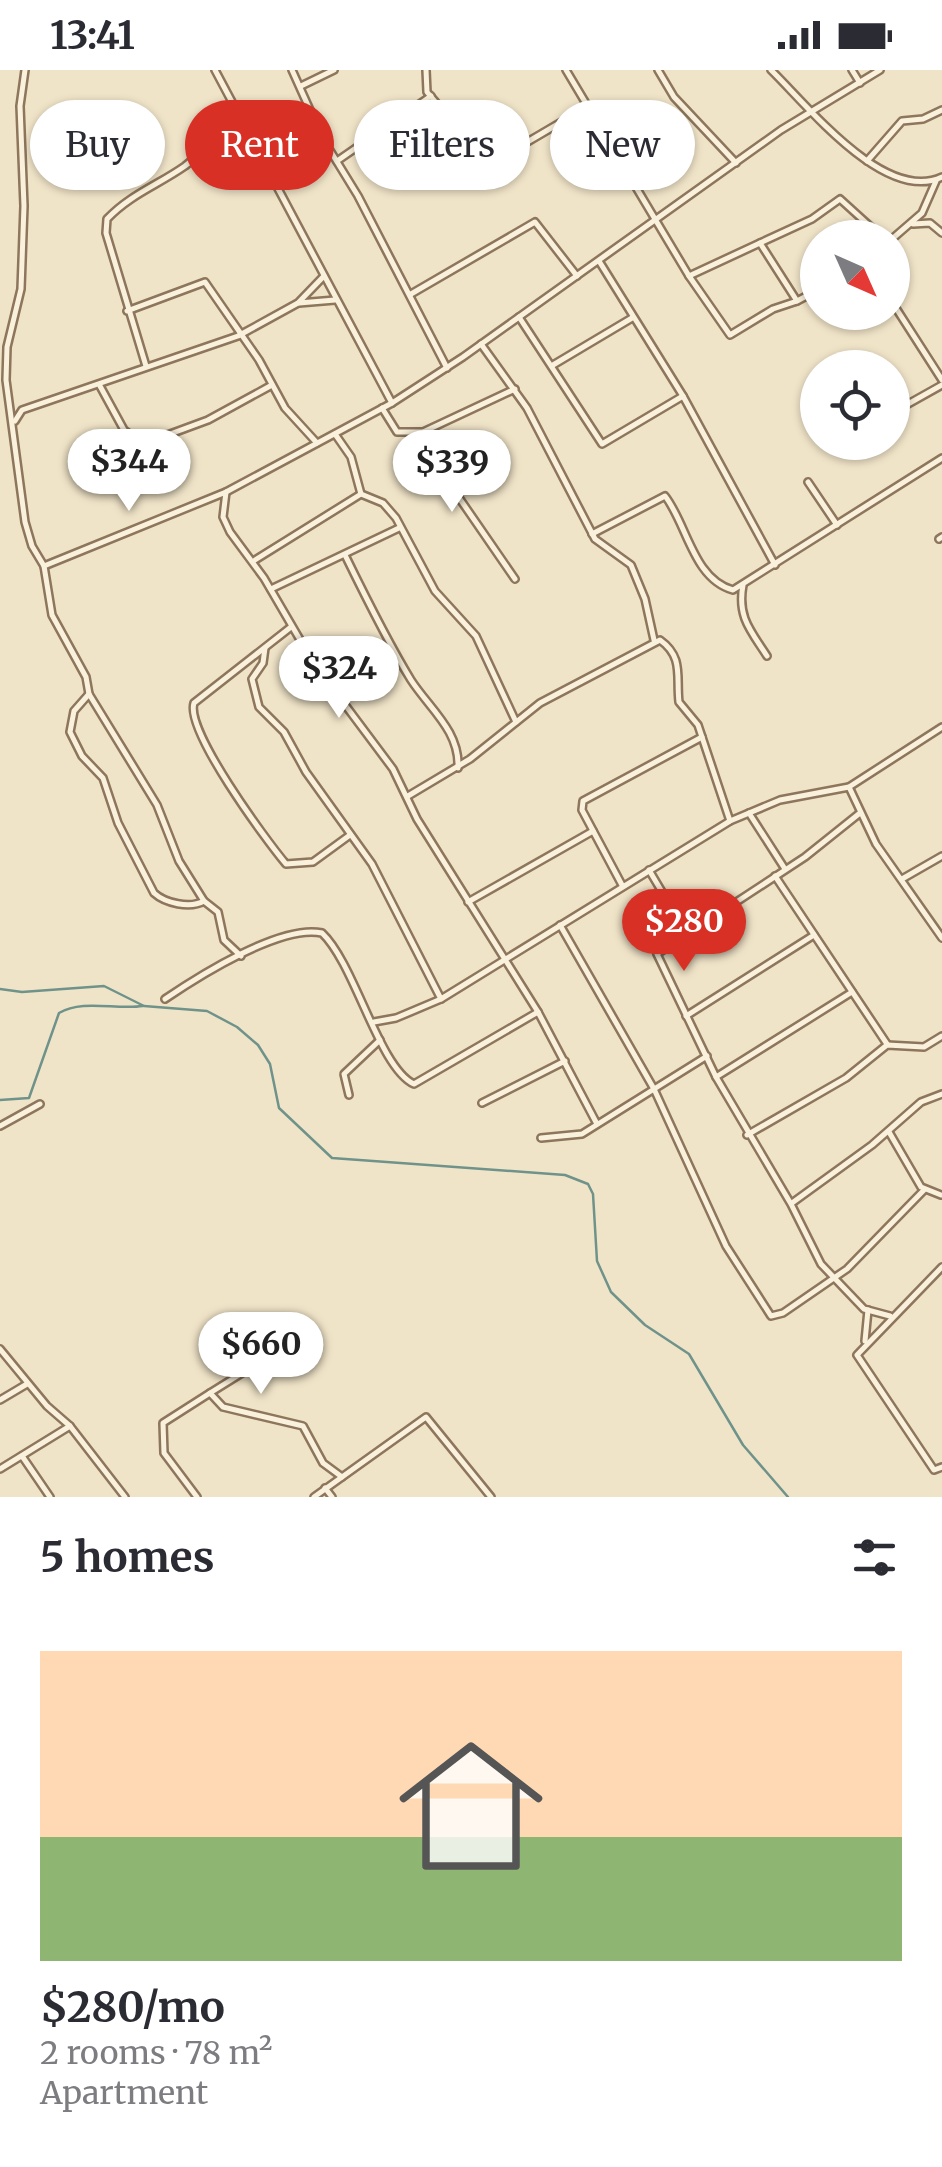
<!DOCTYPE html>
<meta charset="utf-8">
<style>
:root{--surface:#fff;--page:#f2f2f3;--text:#2b2b33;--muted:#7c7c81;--line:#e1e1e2;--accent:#d93025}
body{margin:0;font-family:Merriweather,serif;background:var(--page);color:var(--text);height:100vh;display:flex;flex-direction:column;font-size:38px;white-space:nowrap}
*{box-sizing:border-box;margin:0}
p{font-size:32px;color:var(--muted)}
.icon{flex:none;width:55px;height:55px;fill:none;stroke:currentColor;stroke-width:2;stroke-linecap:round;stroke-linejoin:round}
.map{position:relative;height:1427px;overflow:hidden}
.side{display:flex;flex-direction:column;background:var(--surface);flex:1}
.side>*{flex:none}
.guide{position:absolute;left:30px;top:30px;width:882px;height:90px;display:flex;gap:20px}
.needle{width:65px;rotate:135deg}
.tools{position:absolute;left:800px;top:150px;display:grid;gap:20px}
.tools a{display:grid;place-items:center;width:110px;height:110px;border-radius:50%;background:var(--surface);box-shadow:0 2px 8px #0004;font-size:50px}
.price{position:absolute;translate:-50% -85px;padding:0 22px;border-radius:35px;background:#fff;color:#222;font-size:32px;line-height:65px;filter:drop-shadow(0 2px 5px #0008)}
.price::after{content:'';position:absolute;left:50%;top:60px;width:30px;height:22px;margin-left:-15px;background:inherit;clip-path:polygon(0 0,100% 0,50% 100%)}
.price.selected{background:var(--accent);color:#fff}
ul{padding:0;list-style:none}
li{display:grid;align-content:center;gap:20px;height:530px;padding:0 40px}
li+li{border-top:2px solid var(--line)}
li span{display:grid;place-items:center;height:310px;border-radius:0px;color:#555}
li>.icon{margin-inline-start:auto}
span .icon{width:180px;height:180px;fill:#fffc;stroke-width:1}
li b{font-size:42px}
h2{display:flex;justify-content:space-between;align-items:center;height:120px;padding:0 40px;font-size:42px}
.chip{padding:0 35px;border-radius:45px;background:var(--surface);box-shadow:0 2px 8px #0004;font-size:35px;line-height:90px}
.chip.selected{background:var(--accent);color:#fff}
.status{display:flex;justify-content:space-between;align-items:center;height:70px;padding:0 50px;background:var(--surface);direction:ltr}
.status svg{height:28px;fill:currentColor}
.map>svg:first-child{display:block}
</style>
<div class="status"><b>13:41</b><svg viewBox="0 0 49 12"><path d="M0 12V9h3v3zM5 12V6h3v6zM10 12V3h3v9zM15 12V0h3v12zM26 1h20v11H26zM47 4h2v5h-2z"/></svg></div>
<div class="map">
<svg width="942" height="1427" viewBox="0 0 942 1427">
<rect width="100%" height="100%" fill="#f0e4c8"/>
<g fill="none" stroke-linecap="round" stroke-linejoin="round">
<!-- stream -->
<g stroke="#6f938a" stroke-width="2.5">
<polyline points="0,919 22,922 104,916 144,936 207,941 237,957 258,975 270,994 279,1038 332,1088 565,1105 588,1114 593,1124 597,1191 611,1222 645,1255 689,1284 743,1375 788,1427"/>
<path d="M0,1030L29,1028L59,943C83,929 115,940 143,936"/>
</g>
<!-- street casing -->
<g stroke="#8d765c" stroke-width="10">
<g id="street">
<polyline points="25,0 20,36 24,136 21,219 7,277 6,310 25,452 32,476 44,496 52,545 86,607 89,624 157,735 179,791 204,831 218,842 224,870 241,886"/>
<polyline points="215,0 392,333"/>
<polyline points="292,0 323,69 358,126 447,298"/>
<polyline points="426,0 427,22 485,90 512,81 587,37"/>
<polyline points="566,0 689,206 760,173 797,231 818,220"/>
<polyline points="658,0 674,27 736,93"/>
<path d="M771,0C808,36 885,134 942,107"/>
<polyline points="852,0 860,13"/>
<polyline points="301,16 334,0"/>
<polyline points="337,91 431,26"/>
<polyline points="867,91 902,51 923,49 942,40"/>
<polyline points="913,154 930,153 942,163"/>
<polyline points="892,169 922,143 936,111"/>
<polyline points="760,173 812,149 840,129 883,168"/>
<polyline points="599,191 683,326 775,495"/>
<polyline points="689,206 730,265 773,239 797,231"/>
<polyline points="411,224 535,152 577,206"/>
<polyline points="892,232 942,310"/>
<polyline points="299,233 335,230"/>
<polyline points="127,241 205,212 259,290 285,338 317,373"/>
<polyline points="519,247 602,374 683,326"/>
<polyline points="481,274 527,338 595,469 631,495 645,529 654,570"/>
<polyline points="553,295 632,248"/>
<path d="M146,296L106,163L107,149C131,124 158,115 185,96C204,81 218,64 240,53"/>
<polyline points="100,316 124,360 143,374 208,350 272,315"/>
<polyline points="382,338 397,362 423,362 515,319"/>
<polyline points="892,343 942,315"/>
<polyline points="15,351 22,340 238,266 298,233 324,206"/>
<polyline points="423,362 453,419 515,509"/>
<polyline points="808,412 837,455"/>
<polyline points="226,422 223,447 230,462 264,508 313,592 393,699 417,749 538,942 597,1054"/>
<polyline points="361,424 383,433 396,448 435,521 476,566 516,652"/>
<path d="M592,464L665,426C687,454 693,509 733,520L942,388"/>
<polyline points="939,469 942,467"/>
<path d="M345,485C365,526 387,571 411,610C429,638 460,661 458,698"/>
<polyline points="255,490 361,424 351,387 335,364"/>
<polyline points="44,496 226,422 392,333 463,287 781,60 880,0"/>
<path d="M743,515C737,547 751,561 767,586"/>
<polyline points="271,519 399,458"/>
<path d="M291,557L194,633C185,660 265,769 286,794L313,792L350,765"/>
<polyline points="265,578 263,593 252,609 259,637 284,662 306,702 372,794 441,929"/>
<path d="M89,624L74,641L70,662L82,686L103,708L118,753L154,823C165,833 190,839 204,831"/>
<polyline points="849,717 876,774 942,868"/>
<path d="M408,726L470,689L540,633L660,570C684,587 676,607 679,632L698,655L730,751"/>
<polyline points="749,743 785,799"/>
<polyline points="860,743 805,787 657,884 716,1007 791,1134 821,1194 864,1239 890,1246"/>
<polyline points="649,800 687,864"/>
<polyline points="775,806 887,974"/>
<polyline points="902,809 942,786"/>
<polyline points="622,815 582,740 583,731 702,667"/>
<polyline points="468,832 593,761"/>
<polyline points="560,855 654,1019 726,1176 771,1246 783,1243 847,1199 924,1120"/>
<path d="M165,929C199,906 281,854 322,863C355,894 379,998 414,1014L538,942"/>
<polyline points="686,946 814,865"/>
<polyline points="374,952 396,948 441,929 730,751 780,730 849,717 942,657"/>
<polyline points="716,1007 852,922"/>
<polyline points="349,1025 344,1004 380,970"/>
<polyline points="482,1033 565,991"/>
<polyline points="0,1056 40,1034"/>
<polyline points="889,1062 921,1117 941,1125"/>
<polyline points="747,1065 846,1008 887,975 924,977 942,966"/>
<polyline points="541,1068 582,1064 707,986"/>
<polyline points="792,1133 872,1075 921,1032 942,1024"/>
<polyline points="942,1197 857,1285 934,1400 942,1397"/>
<polyline points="865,1271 868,1240"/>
<polyline points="0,1279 47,1336 70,1356 125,1427"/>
<polyline points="210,1323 292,1272"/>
<polyline points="0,1330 27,1314"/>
<polyline points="22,1386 50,1427"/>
<polyline points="0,1399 70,1356"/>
<polyline points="325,1418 332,1427"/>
<polyline points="197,1427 164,1383 163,1353 210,1323 223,1337 303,1356 323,1393 342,1407"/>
<polyline points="314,1427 426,1347 491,1427"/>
</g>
</g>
<!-- street -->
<use href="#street" stroke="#faf1dc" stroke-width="5"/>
</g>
</svg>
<div class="tools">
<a><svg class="needle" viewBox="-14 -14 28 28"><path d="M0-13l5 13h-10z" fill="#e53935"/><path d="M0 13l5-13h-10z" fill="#7c7c81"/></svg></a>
<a><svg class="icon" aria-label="locate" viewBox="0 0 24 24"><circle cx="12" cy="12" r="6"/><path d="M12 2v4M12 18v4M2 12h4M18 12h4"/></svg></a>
</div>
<b class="price" style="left:129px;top:444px">$344</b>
<b class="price" style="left:452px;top:445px">$339</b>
<b class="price" style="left:339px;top:651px">$324</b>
<b class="price selected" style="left:684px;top:904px">$280</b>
<b class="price" style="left:261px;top:1327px">$660</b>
<div class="guide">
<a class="chip">Buy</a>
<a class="chip selected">Rent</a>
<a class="chip">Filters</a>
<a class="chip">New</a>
</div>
</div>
<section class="side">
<h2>5 homes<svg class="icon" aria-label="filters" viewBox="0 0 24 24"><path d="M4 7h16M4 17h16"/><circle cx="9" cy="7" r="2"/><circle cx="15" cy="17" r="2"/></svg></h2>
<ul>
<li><span style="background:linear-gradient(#ffd9b3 60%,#8fb573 0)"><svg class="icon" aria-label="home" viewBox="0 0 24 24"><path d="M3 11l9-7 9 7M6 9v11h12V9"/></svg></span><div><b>$280/mo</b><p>2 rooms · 78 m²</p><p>Apartment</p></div></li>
</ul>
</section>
